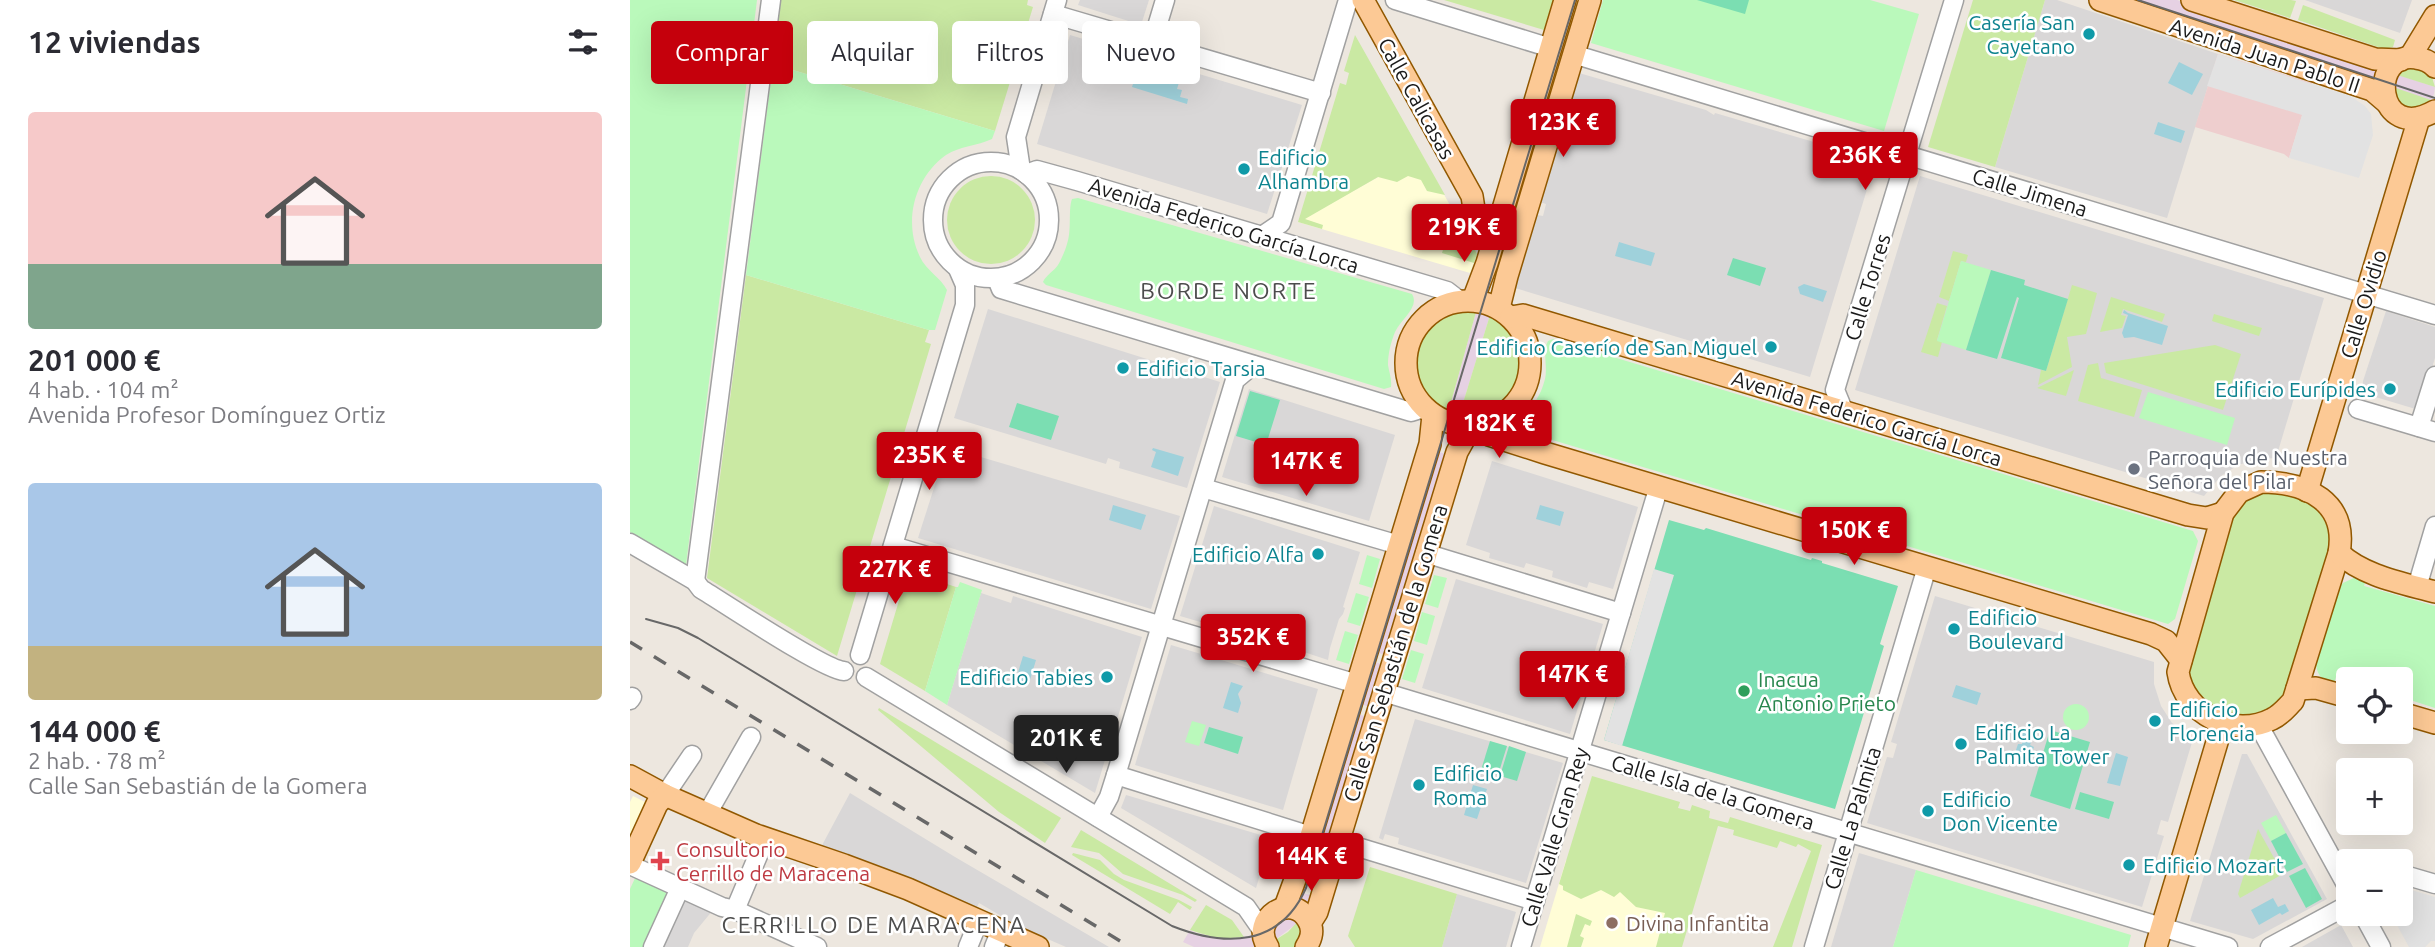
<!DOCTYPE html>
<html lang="es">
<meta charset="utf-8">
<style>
:root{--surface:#fff;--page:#f7f7f7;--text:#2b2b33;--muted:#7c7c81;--accent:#c5000c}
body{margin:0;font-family:Ubuntu,sans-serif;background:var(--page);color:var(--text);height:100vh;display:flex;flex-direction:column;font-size:26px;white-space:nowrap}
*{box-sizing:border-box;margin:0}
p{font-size:23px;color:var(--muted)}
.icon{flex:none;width:38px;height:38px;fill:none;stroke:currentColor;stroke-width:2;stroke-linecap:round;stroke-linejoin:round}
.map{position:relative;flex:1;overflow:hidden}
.sheet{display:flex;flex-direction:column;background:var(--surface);width:630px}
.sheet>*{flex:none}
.banner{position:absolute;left:21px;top:21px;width:665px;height:63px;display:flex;gap:14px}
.fabs{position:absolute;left:1706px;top:667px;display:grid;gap:14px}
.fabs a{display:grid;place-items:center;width:77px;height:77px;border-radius:7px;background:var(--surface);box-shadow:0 7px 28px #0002;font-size:35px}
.price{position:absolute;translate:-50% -60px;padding:0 16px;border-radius:7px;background:var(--accent);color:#fff;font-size:23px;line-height:46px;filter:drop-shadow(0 2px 4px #0008)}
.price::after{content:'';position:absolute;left:50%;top:42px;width:21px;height:16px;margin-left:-10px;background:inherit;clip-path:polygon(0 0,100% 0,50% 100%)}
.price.selected{background:#222;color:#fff}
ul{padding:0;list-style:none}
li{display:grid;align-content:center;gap:14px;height:371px;padding:0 28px}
li span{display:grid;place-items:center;height:217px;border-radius:7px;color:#555}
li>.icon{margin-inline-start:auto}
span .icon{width:126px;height:126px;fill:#fffc;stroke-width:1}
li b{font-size:30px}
h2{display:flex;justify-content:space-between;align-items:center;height:84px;padding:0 28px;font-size:30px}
.chip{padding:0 24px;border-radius:7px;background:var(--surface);box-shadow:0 7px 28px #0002;font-size:24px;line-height:63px}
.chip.selected{background:var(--accent);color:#fff}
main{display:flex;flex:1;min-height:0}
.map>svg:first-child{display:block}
</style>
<main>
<section class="sheet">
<h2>12 viviendas<svg class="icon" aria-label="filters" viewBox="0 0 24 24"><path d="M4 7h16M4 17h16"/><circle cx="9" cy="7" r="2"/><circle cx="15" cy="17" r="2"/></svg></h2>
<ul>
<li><span style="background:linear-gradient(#f6c9c9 70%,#7fa58c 0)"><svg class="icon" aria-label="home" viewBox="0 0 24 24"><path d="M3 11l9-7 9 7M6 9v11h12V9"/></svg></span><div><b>201 000 €</b><p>4 hab. · 104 m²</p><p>Avenida Profesor Domínguez Ortiz</p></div></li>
<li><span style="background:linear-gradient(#a9c7e8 75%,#c2b280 0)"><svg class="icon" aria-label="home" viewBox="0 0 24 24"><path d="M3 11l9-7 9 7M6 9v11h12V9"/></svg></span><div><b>144 000 €</b><p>2 hab. · 78 m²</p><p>Calle San Sebastián de la Gomera</p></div></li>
</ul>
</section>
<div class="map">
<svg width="1805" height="947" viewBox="0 0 1805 947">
<rect width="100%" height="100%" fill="#ede7df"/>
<!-- residential -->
<g fill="#d9d7d7">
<polygon points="450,0 519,0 511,25 448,5"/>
<polygon points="1415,0 1427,0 1588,54 1537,218 1365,167"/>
<polygon points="1675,0 1782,0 1770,33"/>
<polygon points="440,35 672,105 637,214 407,144"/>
<polygon points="949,73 1076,110 1084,115 1085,113 1184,142 1245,163 1180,377 885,288 907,215 913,216 916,204 910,202"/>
<polygon points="1290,176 1694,298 1646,458 1629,459 1608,465 1591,476 1574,496 1225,390"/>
<polygon points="358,309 590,382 557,488 489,468 490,462 478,458 476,464 324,418"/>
<polygon points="1756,311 1805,327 1805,358 1789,410 1732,393 1733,381"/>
<polygon points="619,389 765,435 739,521 592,477"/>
<polygon points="317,447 550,516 521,609 288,538"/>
<polygon points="862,461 1008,507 983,589 959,582 957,588 922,577 923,571 896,563 894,568 859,558 860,553 836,545"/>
<polygon points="584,506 730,552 713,607 715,608 713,614 709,619 700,648 698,660 650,644 644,639 617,631 611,634 550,616"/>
<polygon points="826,579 973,624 940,734 792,688"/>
<polygon points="351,593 381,603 383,596 512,637 465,793 317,705"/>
<polygon points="1305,596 1524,662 1524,684 1531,706 1542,723 1563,739 1538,822 1531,820 1527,834 1534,836 1512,907 1237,823 1257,757 1263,758 1267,744 1261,742"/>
<polygon points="541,645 688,689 653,810 505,765"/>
<polygon points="785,719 933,763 896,883 768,844 769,838 755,834 753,840 749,838"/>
<polygon points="1612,754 1617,754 1697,899 1623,939 1560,921"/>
<polygon points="220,793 325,857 479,947 436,947 390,927 349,903 346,909 190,849"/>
<polygon points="496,795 641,838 626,888 491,808"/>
<polygon points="1229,853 1286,870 1263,947 1201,947"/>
<polygon points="827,894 886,912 876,947 812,947"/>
<polygon points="51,895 83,910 64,933 58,947 27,947"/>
<polygon points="1711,925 1723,947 1672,947"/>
</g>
<!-- commercial -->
<polygon fill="#eecece" points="1588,54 1682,83 1659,158 1654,154 1565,127"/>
<!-- industrial -->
<g fill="#e6d1e3">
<polygon points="1491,0 1547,0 1805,87 1804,94 1801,100"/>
<polygon points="846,312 860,315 829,416 818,413"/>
<polygon points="803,450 819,455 759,656 742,651"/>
<polygon points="740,661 756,665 743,708 727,703"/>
<polygon points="724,713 741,718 689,886 671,881"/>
<polygon points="667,891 686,897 665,925 642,942 631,947 564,947 553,942 560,930 568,934 607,939 625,934"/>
</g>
<!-- education -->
<g fill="#fffdd6">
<polygon points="791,153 847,254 840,273 668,222"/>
<polygon points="3,796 19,804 0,846 0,802"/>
<polygon points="936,860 1055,896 1039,947 910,947"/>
</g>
<!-- grass -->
<g fill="#cae9a3">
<polygon points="150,0 398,0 397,5 403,7 365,131 143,64"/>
<polygon points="814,0 923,0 914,30"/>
<polygon points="1343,0 1415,0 1365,167 1298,147"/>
<polygon points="1604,0 1661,0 1666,1 1660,18"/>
<polygon points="1673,5 1765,40 1763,47 1754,49 1668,20"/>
<polygon points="725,35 815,195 797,191 791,180 778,176 767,182 748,177 675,219 693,225 692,229 668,222 710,83 716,85 719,73 714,71"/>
<polygon points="1783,65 1801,74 1805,87 1764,74"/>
<polygon points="1760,86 1801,100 1789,109 1769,105"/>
<circle cx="361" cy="220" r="44"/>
<polygon points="816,240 844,248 847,254 844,263 812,253"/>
<polygon points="1323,251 1338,255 1336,262 1331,261 1319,301 1309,297"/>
<polygon points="116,275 299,330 295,342 301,344 207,656 77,578"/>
<polygon points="1442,285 1467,293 1456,334 1437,337 1442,367 1408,385 1411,370 1416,371"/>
<polygon points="1481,297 1535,314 1532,322 1493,309 1491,315 1496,316 1492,328 1470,332"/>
<polygon points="1307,303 1317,306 1307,340 1312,342 1308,357 1291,352"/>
<path d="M836,311L846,312L818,413C765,387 780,320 836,311Z"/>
<polygon points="1584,314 1632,328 1629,336 1582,321"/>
<path d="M860,315C915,345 891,422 829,416Z"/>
<polygon points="1585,345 1611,354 1593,410 1476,373 1474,363"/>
<polygon points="1468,363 1471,378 1512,390 1504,417 1448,401 1458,365"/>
<polygon points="1444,370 1436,396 1407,388"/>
<path d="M1636,492C1670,494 1700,508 1700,545L1656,689C1638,724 1589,723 1565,694C1561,689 1559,679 1557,673L1602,517L1616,500Z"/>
<polygon points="279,567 315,577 314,583 326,587 295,691 250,664"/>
<polygon points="249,708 431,818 415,843 369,812 248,710"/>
<polygon points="962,776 1050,802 1048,808 1060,811 1062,805 1080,811 1079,818 1098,823 1100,817 1192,845 1162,947 1143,947 1181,851 1168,844 1166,847 1150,841 1147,848 1103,835 1104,830 1088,826 1052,947 1026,947 1035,913 1006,907 990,892 984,897 971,890 951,899 933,890 933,886 929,884"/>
<polygon points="1628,829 1653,874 1610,898 1608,894"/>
<polygon points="451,830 567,900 565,902 553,895 493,874 469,853 441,847"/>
<polygon points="443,853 470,860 484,874 494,880 549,900 562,907 560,910 548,902 540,914 442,855"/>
<polygon points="740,867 827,894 812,947 725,947 718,936"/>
<polygon points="576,905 602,920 614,937 589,939 560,930"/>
<polygon points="946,914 962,921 960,926 955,924 950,936 954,938 951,947 937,947"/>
<polygon points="670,919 674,925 667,947 647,947 642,942 658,932"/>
</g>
<!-- park -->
<g fill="#baf9bb">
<polygon points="0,0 127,0 56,565 0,532"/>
<polygon points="973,0 1240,0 1289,14 1254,131 961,43"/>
<path d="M143,64L365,131L362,139C347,146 330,146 316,155C284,178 273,222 290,257C296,270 311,278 317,290L305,330H299L116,275Z"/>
<path d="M448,198L782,294C790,307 771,319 765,332C761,342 758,353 758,365C759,372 762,379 761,387L754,389L416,285L413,282C416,275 423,272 428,265C431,260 435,251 437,244C442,230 438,209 442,199Z"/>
<polygon points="1331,261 1361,270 1336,350 1307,341"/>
<path d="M923,339L1563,531L1568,541L1545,619L1538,624L889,430L887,427C898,408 909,403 915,379C918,367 912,351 918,341Z"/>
<polygon points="1518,392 1605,418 1597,445 1509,418"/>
<polygon points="737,555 750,559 742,588 729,584"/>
<polygon points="804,575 817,578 808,608 795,604"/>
<path d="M1728,576H1737L1734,586L1805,606V708L1771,697V679H1718V681L1706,677L1703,686C1694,682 1687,675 1686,665C1685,651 1703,605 1708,589L1713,583Z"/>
<polygon points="330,582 352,590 317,705 295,691 326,587 328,587"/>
<polygon points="726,593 739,597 730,626 717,622"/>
<polygon points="792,612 805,616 797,645 784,641"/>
<polygon points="715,631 728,635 719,664 706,660"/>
<polygon points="781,650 794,654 785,683 772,679"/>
<circle cx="1446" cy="717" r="13"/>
<polygon points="562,721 576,725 569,746 555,742"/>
<polygon points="1646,815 1656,833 1641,841 1631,823"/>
<polygon points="1286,870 1501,935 1498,947 1263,947"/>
<polygon points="7,874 45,892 19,947 0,947 0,889"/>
</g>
<!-- pitch -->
<g fill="#7bdeb2">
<polygon points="1067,0 1119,0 1115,14"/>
<polygon points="1103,258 1136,268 1130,286 1097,275"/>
<polygon points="1361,270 1395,280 1394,285 1438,299 1416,371 1371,358 1389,298 1387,297 1367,359 1336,350"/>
<polygon points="620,391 650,400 636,445 606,436"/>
<polygon points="387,403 429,416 421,440 379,427"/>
<polygon points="1039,520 1074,530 1076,528 1181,560 1182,558 1192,561 1192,563 1268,586 1250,644 1254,646 1205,809 974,740"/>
<polygon points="579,727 613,737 608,754 574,743"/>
<polygon points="1420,730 1460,742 1440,809 1400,796"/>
<polygon points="860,741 877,746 868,775 851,770"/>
<polygon points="879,746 896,752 887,781 870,776"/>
<polygon points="1450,792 1484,802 1479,819 1445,809"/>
<polygon points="1656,833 1673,864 1657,872 1641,841"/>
<polygon points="1675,868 1692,899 1676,908 1659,876"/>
</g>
<!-- parking -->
<g fill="#e2e2e2">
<polygon points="1588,54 1720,96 1735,106 1741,114 1743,135 1729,178 1659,158 1672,115 1577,86"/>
<polygon points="1024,569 1044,575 992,746 974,740"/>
<polygon points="1778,889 1805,897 1805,941 1801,941 1795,947 1779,947 1761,914 1771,914 1771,893"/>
</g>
<!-- water -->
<g fill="#9fd1db">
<polygon points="1549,62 1573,74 1562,95 1538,83"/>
<polygon points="509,66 550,79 547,89 552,90 550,97 558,99 557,104 502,87"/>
<polygon points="1528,122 1555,131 1551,143 1524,134"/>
<polygon points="989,242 1025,253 1021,266 985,256"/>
<polygon points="1174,284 1197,291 1193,302 1170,294 1168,287"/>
<polygon points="1494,310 1498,313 1538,326 1532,345 1504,337 1494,338 1492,333 1498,315 1493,313"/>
<polygon points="523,448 554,457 548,476 521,467 526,452 522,450"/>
<polygon points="483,505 516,515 511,530 479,520"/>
<polygon points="910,505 934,512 930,526 906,519"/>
<polygon points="393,656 406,660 399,683 386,679"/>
<polygon points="601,682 613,686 608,694 611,703 608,713 593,708"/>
<polygon points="1326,685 1351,693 1347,705 1322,697"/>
<polygon points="1394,729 1405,732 1400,745 1404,747 1402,752 1397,751 1394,759 1383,759 1388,744 1392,744 1393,740 1391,739"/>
<polygon points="1486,753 1498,757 1490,786 1477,783"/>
<polygon points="843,785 857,789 847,819 834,815"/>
<polygon points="1643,898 1648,907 1655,904 1659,911 1652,915 1650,913 1629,925 1621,910"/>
</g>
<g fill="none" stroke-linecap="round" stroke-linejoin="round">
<!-- minor casing -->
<g stroke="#a1a1a1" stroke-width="21">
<g id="minor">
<polyline points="765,0 921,48"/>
<polyline points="423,14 691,93"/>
<polyline points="522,43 535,0"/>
<polyline points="943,54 1805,315"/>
<circle cx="361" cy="220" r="58"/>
<polyline points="391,170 386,137 427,0"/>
<polyline points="396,174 407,170 447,181 817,291 830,301"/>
<polyline points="632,236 651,223 718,0"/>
<polyline points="367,279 371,289 781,412 794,408"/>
<polyline points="1728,409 1805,432"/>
<polyline points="1214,412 1205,390 1208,380 1324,0"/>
<polyline points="1789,427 1805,376"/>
<polyline points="573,488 769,545"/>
<path d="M0,543L65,581L71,589C96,604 194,670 214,671"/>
<polyline points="263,546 727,684"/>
<polyline points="795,553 991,613"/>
<polyline points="65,581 141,0"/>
<polyline points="1787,587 1805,526"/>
<polyline points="230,655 335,305 335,285 328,269"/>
<polyline points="236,677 616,907 632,930"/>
<polyline points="753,692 1598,947"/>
<polyline points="0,700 2,697"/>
<polyline points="1628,724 1718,888"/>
<polyline points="486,775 681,836"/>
<polyline points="35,795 62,755"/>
<polyline points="77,814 121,737"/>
<polyline points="468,817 479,797 486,775 605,380 623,365"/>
<polyline points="708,841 905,901"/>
<polyline points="0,865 92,907 105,910 187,947"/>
<polyline points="1771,874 1805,884"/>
<polyline points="105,910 135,839"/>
<polyline points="1733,914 1751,947"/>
<polyline points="23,947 50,888"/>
<polyline points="338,947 349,920"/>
<polyline points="364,947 371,930"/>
<polyline points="891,947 1029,486"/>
<polyline points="1184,947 1297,567"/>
<polyline points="1640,947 1718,905"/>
</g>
</g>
<!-- major casing -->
<g stroke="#915800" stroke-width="24">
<g id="major">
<polyline points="733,0 842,196 844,209 863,241"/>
<polyline points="1470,0 1742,90 1756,102"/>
<polyline points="1562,0 1745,59 1771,60"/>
<polyline points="1780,57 1805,16"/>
<path d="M1805,67C1800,61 1793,59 1786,58C1738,50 1745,145 1805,111"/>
<polyline points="843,300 857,263 935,0"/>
<circle cx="838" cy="363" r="62"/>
<polyline points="869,308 877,276 960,0"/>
<polyline points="881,317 893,315 1558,515 1577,518 1593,513"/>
<polyline points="850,425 859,435 915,453 1521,634 1536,641 1551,660"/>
<path d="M1631,482C1677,482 1718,502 1709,553L1663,701C1656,708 1651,715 1642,719C1604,739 1554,714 1548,672L1593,513L1609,492Z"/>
<polyline points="1677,491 1789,118"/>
<path d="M1709,553C1733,576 1773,583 1805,592"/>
<polyline points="1667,689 1686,688 1718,697"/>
<polyline points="1771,713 1805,723"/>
<polyline points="0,776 35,795 126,835 214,865 278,889 408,947"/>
<polyline points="0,863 27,804 35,795"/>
<polyline points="655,907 681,836 800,444 803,415"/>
<polyline points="680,923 687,912 827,452 842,425"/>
<path d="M638,947C619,919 662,891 678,920C684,929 682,938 676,947"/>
<polyline points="1526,947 1593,722"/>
</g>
</g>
<!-- minor -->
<use href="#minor" stroke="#fff" stroke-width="18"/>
<!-- major -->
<use href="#major" stroke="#fcc995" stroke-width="21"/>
<!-- tram -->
<g stroke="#686868" stroke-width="2">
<polyline points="1508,0 1805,98"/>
<path d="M16,619L48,628L68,638L542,926C595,947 650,947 676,888L945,0"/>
</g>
<!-- rail -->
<polyline stroke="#686868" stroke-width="3.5" stroke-dasharray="14 14" stroke-linecap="butt" points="0,642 500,947"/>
</g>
<!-- markers -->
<g fill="#0f9aa8" stroke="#fff" stroke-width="2.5">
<circle cx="1459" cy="34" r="7"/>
<circle cx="614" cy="169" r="7"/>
<circle cx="1141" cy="347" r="7"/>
<circle cx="493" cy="368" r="7"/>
<circle cx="1760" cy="389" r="7"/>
<circle cx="688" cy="554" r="7"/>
<circle cx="1324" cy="629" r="7"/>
<circle cx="477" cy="677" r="7"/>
<circle cx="1525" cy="721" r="7"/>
<circle cx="1331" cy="744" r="7"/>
<circle cx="789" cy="785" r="7"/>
<circle cx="1298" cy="811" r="7"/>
<circle cx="1499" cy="865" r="7"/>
</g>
<circle fill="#6b7280" stroke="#fff" stroke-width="2.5" cx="1504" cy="469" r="7"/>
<circle fill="#2e9e5b" stroke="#fff" stroke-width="2.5" cx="1114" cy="691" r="7"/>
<path fill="#e0444e" stroke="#fff" stroke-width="2.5" d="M26.5 850.5h7v7h7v7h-7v7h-7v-7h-7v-7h7z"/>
<circle fill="#8d6e63" stroke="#fff" stroke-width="2.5" cx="982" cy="923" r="7"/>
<g text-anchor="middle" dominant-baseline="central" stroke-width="5" stroke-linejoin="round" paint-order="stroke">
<!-- culture labels -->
<g font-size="21" fill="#0d838f" stroke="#fff" text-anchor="start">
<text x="1445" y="22" text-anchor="end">Casería San<tspan x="1445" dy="24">Cayetano</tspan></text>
<text x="628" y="157">Edificio<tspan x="628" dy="24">Alhambra</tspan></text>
<text x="1127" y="347" text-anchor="end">Edificio Caserío de San Miguel</text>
<text x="507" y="368">Edificio Tarsia</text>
<text x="1746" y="389" text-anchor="end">Edificio Eurípides</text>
<text x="674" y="554" text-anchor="end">Edificio Alfa</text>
<text x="1338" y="617">Edificio<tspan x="1338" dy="24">Boulevard</tspan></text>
<text x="463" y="677" text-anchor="end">Edificio Tabies</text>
<text x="1539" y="709">Edificio<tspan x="1539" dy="24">Florencia</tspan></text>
<text x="1345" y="732">Edificio La<tspan x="1345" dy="24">Palmita Tower</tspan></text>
<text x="803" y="773">Edificio<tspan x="803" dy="24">Roma</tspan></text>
<text x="1312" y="799">Edificio<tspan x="1312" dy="24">Don Vicente</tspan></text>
<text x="1513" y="865">Edificio Mozart</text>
</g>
<!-- street labels -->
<g font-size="21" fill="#1a1a1a" stroke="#fff">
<text transform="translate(1635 55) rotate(18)">Avenida Juan Pablo II</text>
<text transform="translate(787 98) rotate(61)">Calle Calicasas</text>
<text transform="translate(1400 192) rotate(17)">Calle Jimena</text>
<text transform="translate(594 225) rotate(17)">Avenida Federico García Lorca</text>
<text transform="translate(1237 287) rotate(-73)">Calle Torres</text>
<text transform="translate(1733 304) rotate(-73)">Calle Ovidio</text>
<text transform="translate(1237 418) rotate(17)">Avenida Federico García Lorca</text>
<text transform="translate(765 653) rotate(-73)">Calle San Sebastián de la Gomera</text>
<text transform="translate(1083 792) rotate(17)">Calle Isla de la Gomera</text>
<text transform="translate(1222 818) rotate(-73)">Calle La Palmita</text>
<text transform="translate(924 837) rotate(-73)">Calle Valle Gran Rey</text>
</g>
<!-- worship labels -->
<g font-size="21" fill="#5b616d" stroke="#fff" text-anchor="start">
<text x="1518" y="457">Parroquia de Nuestra<tspan x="1518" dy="24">Señora del Pilar</tspan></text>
</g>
<!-- leisure labels -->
<g font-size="21" fill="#27864d" stroke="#fff" text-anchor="start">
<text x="1128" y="679">Inacua<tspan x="1128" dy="24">Antonio Prieto</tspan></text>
</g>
<!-- health labels -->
<g font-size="21" fill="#be3a42" stroke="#fff" text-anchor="start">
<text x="46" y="849">Consultorio<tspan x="46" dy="24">Cerrillo de Maracena</tspan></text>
</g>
<!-- education labels -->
<g font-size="21" fill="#785e54" stroke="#fff" text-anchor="start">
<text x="996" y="923">Divina Infantita</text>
</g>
<!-- neighbourhood labels -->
<g font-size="23" letter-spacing="2" fill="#4d4d4d" stroke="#fff">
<text x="599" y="290">BORDE NORTE</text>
<text x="244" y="924">CERRILLO DE MARACENA</text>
</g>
</g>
</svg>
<div class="fabs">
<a><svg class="icon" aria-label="locate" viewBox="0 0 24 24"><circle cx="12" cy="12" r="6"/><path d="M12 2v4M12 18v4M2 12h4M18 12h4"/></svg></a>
<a>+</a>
<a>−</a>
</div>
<b class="price" style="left:933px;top:159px">123K €</b>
<b class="price" style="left:1235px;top:192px">236K €</b>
<b class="price" style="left:834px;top:264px">219K €</b>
<b class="price" style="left:869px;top:460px">182K €</b>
<b class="price" style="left:299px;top:492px">235K €</b>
<b class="price" style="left:676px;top:498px">147K €</b>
<b class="price" style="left:1224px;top:567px">150K €</b>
<b class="price" style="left:265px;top:606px">227K €</b>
<b class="price" style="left:623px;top:674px">352K €</b>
<b class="price" style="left:942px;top:711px">147K €</b>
<b class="price selected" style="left:436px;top:775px">201K €</b>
<b class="price" style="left:681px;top:893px">144K €</b>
<div class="banner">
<a class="chip selected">Comprar</a>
<a class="chip">Alquilar</a>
<a class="chip">Filtros</a>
<a class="chip">Nuevo</a>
</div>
</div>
</main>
